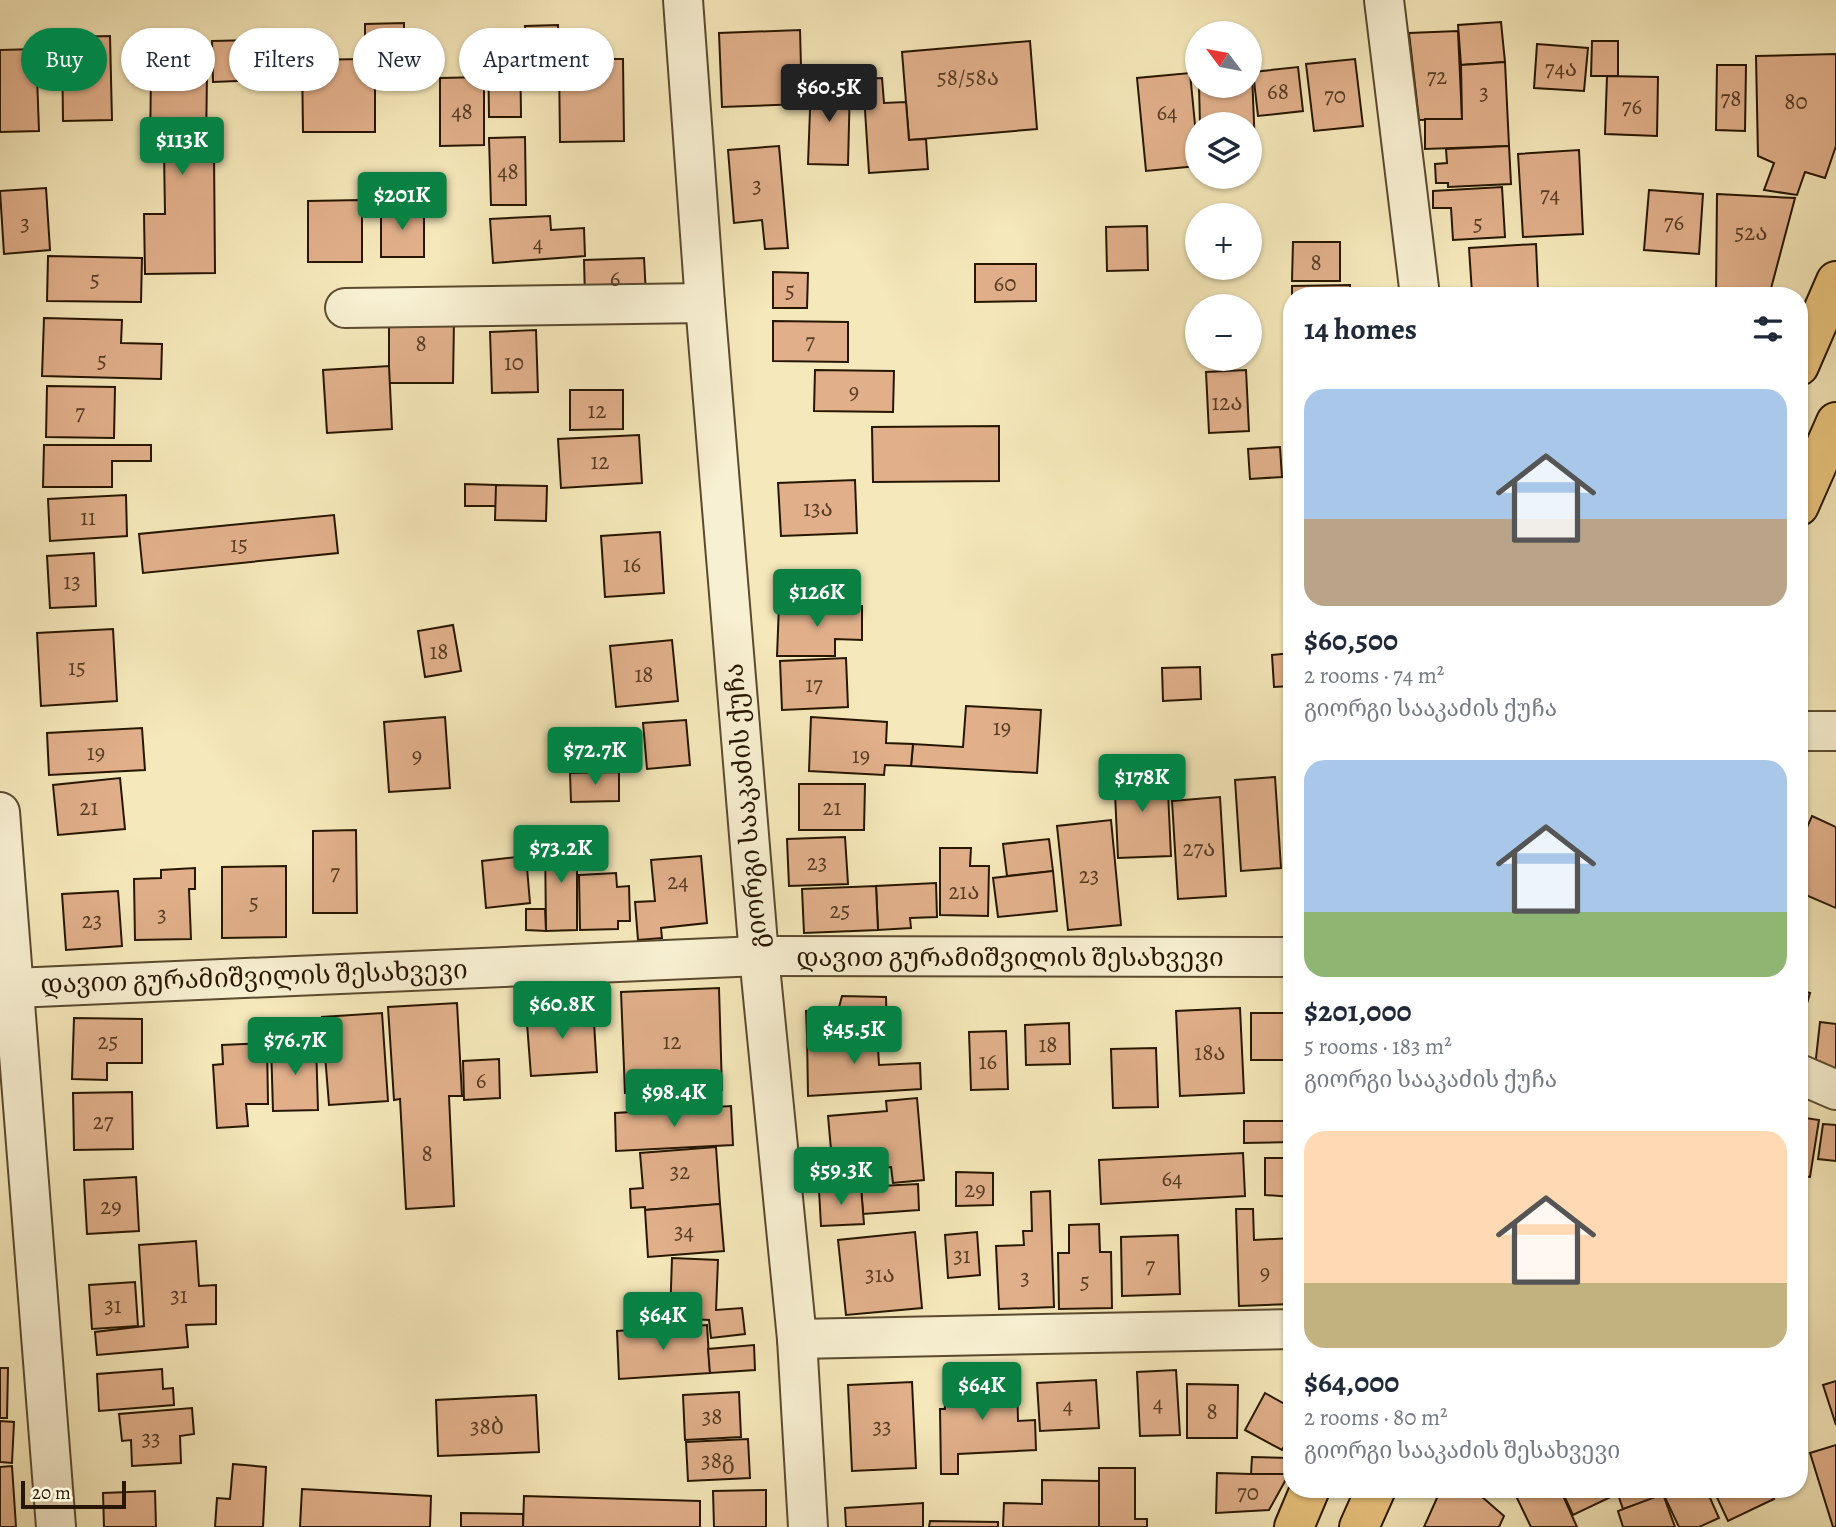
<!DOCTYPE html>
<meta charset="utf-8">
<style>
:root{--surface:#fff;--page:#f2f2f3;--text:#1f2937;--muted:#747a83;--accent:#0b8043}
body{margin:0;font-family:Alegreya,"Noto Serif Georgian",serif;background:var(--page);color:var(--text);height:100vh;display:flex;flex-direction:column;font-size:26px;white-space:nowrap}
*{box-sizing:border-box;margin:0}
p{font-size:23px;color:var(--muted)}
.icon{flex:none;width:38px;height:38px;fill:none;stroke:currentColor;stroke-width:2;stroke-linecap:round;stroke-linejoin:round}
.map{position:relative;flex:1;overflow:hidden}
.sheet{position:absolute;left:1283px;top:287px;width:525px;height:1211px;display:flex;flex-direction:column;background:var(--surface);border-radius:28px;box-shadow:0 2px 5px #0004}
.sheet>*{flex:none}
.banner{position:absolute;left:21px;top:28px;width:665px;height:63px;display:flex;gap:14px}
.needle{width:46px;rotate:302deg}
.tools{position:absolute;left:1185px;top:21px;display:grid;gap:14px}
.tools a{display:grid;place-items:center;width:77px;height:77px;border-radius:50%;background:var(--surface);box-shadow:0 2px 5px #0004;font-size:35px}
.scale{position:absolute;left:21px;bottom:18px;width:105px;box-sizing:border-box;padding-left:7px;border:4px solid #271600;border-top:0;font-size:19px;line-height:24px;white-space:nowrap;color:#271600;-webkit-text-stroke:5px #f8f0d2;paint-order:stroke}
.price{position:absolute;translate:-50% -60px;padding:0 16px;border-radius:7px;background:var(--accent);color:#fff;font-size:23px;line-height:46px;filter:drop-shadow(0 2px 4px #0008)}
.price::after{content:'';position:absolute;left:50%;top:42px;width:21px;height:16px;margin-left:-10px;background:inherit;clip-path:polygon(0 0,100% 0,50% 100%)}
.price.current{background:#222;color:#fff}
ul{padding:0;list-style:none}
li{display:grid;align-content:center;gap:14px;height:371px;padding:0 21px}
li span{display:grid;place-items:center;height:217px;border-radius:21px;color:#555}
li>.icon{margin-inline-start:auto}
span .icon{width:126px;height:126px;fill:#fffc;stroke-width:1}
li b{font-size:30px}
h2{display:flex;justify-content:space-between;align-items:center;height:84px;padding:0 21px;font-size:30px}
.tag{padding:0 24px;border-radius:32px;background:var(--surface);box-shadow:0 2px 5px #0004;font-size:24px;line-height:63px}
.tag.current{background:var(--accent);color:#fff}
.map>svg:first-child{display:block}
</style>
<div class="map">
<svg width="1836" height="1527" viewBox="0 0 1836 1527">
<rect width="100%" height="100%" fill="#f5e8ba"/>
<filter id="stains"><feTurbulence type="fractalNoise" baseFrequency=".00286" numOctaves="4"/><feColorMatrix values="0 0 0 0 .2 0 0 0 0 .09 0 0 0 0 .02 0 0 0 .5 -.17"/></filter>
<radialGradient id="worn" r=".72"><stop offset=".6" stop-color="#630" stop-opacity="0"/><stop offset="1" stop-color="#630" stop-opacity=".3"/></radialGradient>
<!-- building -->
<g fill="#e1b08b" stroke="#271600" stroke-width="2">
<polygon points="1501,22 1505,62 1461,65 1458,25"/>
<polygon points="404,23 404,80 375,80 375,132 303,132 302,60 365,59 365,24"/>
<polygon points="558,25 559,52 526,54 525,26"/>
<polygon points="800,30 802,104 722,107 719,33"/>
<polygon points="1458,31 1462,119 1419,120 1409,33"/>
<polygon points="110,36 112,120 63,121 62,37"/>
<polygon points="520,36 521,117 489,117 488,37"/>
<polygon points="261,40 262,80 213,82 212,41"/>
<polygon points="1030,41 1037,129 909,140 902,52"/>
<polygon points="1592,41 1618,41 1618,76 1591,76"/>
<polygon points="1537,44 1588,48 1584,91 1534,88"/>
<polygon points="36,49 39,131 0,132 0,50"/>
<polygon points="1836,54 1836,146 1825,178 1805,172 1797,195 1764,190 1774,163 1758,156 1756,56"/>
<polygon points="559,59 623,59 624,141 560,142"/>
<polygon points="1355,59 1363,126 1314,131 1306,64"/>
<polygon points="1505,62 1509,146 1425,149 1425,119 1462,119 1461,65"/>
<polygon points="1717,65 1746,65 1745,131 1716,130"/>
<polygon points="1298,67 1303,111 1258,116 1253,72"/>
<polygon points="151,71 207,71 206,150 214,150 215,273 145,274 144,214 165,214 164,152 150,152"/>
<polygon points="1190,73 1197,145 1197,166 1146,171 1137,78"/>
<polygon points="1250,73 1252,73 1255,147 1250,147 1250,124 1200,124 1199,86 1250,86"/>
<polygon points="1607,76 1658,77 1657,136 1605,134"/>
<polygon points="484,77 484,145 440,146 440,78"/>
<polygon points="882,78 884,103 906,102 909,140 926,139 928,169 869,173 863,79"/>
<polygon points="811,83 850,84 848,165 808,164"/>
<polygon points="525,137 526,205 491,205 489,138"/>
<polygon points="779,146 788,248 765,249 762,220 734,223 728,150"/>
<polygon points="1509,146 1511,184 1448,187 1448,183 1436,183 1435,164 1447,163 1446,149"/>
<polygon points="1579,150 1583,234 1523,237 1518,154"/>
<polygon points="1502,187 1505,237 1453,240 1451,208 1433,208 1433,191"/>
<polygon points="46,188 50,250 4,254 0,191"/>
<polygon points="1649,190 1703,194 1699,254 1644,250"/>
<polygon points="1717,194 1795,198 1769,296 1716,296"/>
<polygon points="362,200 362,262 308,262 308,201"/>
<rect x="381" y="207" width="43" height="50"/>
<polygon points="550,216 551,230 584,228 585,256 493,263 490,219"/>
<polygon points="1147,226 1148,270 1107,271 1106,227"/>
<polygon points="1293,242 1340,242 1340,281 1292,281"/>
<polygon points="1536,244 1538,290 1472,293 1469,248"/>
<polygon points="48,256 142,258 141,302 47,301"/>
<polygon points="644,258 646,295 585,298 584,260"/>
<polygon points="975,264 1036,264 1036,301 975,302"/>
<polygon points="773,272 808,273 807,308 773,308"/>
<polygon points="1350,285 1350,296 1292,296 1292,286"/>
<polygon points="44,318 122,320 121,343 162,344 161,379 42,376"/>
<polygon points="389,319 454,319 453,383 389,383"/>
<polygon points="773,321 848,322 848,362 773,361"/>
<polygon points="536,330 538,392 492,393 490,332"/>
<polygon points="389,366 392,429 327,433 323,370"/>
<polygon points="815,370 894,371 893,412 814,411"/>
<polygon points="1246,370 1249,431 1209,433 1206,372"/>
<polygon points="47,386 115,387 114,438 46,437"/>
<polygon points="570,390 623,390 623,429 570,430"/>
<polygon points="999,426 999,481 873,482 872,427"/>
<polygon points="639,435 642,483 561,488 558,439"/>
<polygon points="44,445 151,445 151,461 112,461 112,487 43,487"/>
<polygon points="1280,447 1282,477 1250,479 1248,449"/>
<polygon points="855,480 857,533 781,536 778,483"/>
<polygon points="465,484 496,485 496,506 465,506"/>
<polygon points="496,485 547,486 546,521 495,520"/>
<polygon points="126,495 127,536 50,541 48,499"/>
<polygon points="334,515 338,553 143,573 139,534"/>
<polygon points="660,532 664,593 605,597 601,536"/>
<polygon points="94,553 96,606 50,608 47,556"/>
<polygon points="779,605 862,606 862,640 835,639 835,656 777,656"/>
<polygon points="453,625 461,671 425,677 418,631"/>
<polygon points="113,629 117,701 41,706 37,633"/>
<polygon points="672,640 678,701 616,707 610,646"/>
<polygon points="1292,653 1292,686 1274,687 1272,655"/>
<polygon points="846,658 848,707 782,710 780,661"/>
<polygon points="1200,667 1201,699 1163,701 1162,668"/>
<polygon points="966,706 1041,710 1037,773 911,766 913,744 963,747"/>
<polygon points="445,717 450,788 389,792 384,722"/>
<polygon points="811,717 887,722 886,743 913,744 911,766 885,765 884,775 809,771"/>
<polygon points="686,720 690,765 647,769 643,723"/>
<polygon points="142,728 145,770 49,775 47,733"/>
<polygon points="1167,770 1171,856 1118,858 1114,772"/>
<polygon points="619,772 619,801 571,802 570,773"/>
<polygon points="1275,777 1281,868 1241,871 1235,780"/>
<polygon points="120,778 125,829 58,835 53,785"/>
<polygon points="799,784 865,784 864,830 799,830"/>
<polygon points="1220,797 1226,896 1178,899 1172,801"/>
<polygon points="1812,816 1836,827 1836,908 1799,892 1799,845"/>
<polygon points="1111,820 1121,925 1068,930 1057,826"/>
<polygon points="356,830 357,913 313,913 313,831"/>
<polygon points="845,837 848,884 789,886 787,839"/>
<polygon points="545,839 577,839 577,930 546,931"/>
<polygon points="1049,839 1053,871 1007,876 1003,844"/>
<polygon points="940,848 971,848 970,866 989,866 988,916 940,915"/>
<polygon points="526,856 530,903 486,908 482,861"/>
<polygon points="701,856 707,923 661,928 662,938 638,940 635,902 655,901 651,860"/>
<polygon points="286,866 286,937 222,938 222,867"/>
<polygon points="195,868 195,889 189,889 191,939 135,940 134,879 161,878 161,870"/>
<polygon points="1053,871 1057,911 998,917 993,878"/>
<polygon points="616,873 617,887 629,886 630,921 618,921 618,929 580,930 579,875"/>
<polygon points="936,883 937,917 910,918 911,928 878,930 876,886"/>
<polygon points="876,886 878,930 804,933 802,889"/>
<polygon points="118,891 122,946 66,950 62,894"/>
<polygon points="526,909 545,909 546,931 526,930"/>
<polygon points="719,988 722,1090 625,1093 621,992"/>
<polygon points="1799,990 1810,993 1799,1031"/>
<polygon points="842,996 886,997 887,1030 807,1035 806,1011 838,1011"/>
<polygon points="457,1003 462,1096 449,1096 454,1206 406,1209 400,1099 394,1100 388,1007"/>
<polygon points="593,1006 597,1072 531,1076 526,1010"/>
<polygon points="1240,1008 1244,1093 1180,1096 1176,1011"/>
<polygon points="382,1013 388,1101 329,1105 322,1017"/>
<rect x="1251" y="1013" width="41" height="47"/>
<polygon points="74,1018 142,1019 142,1063 107,1063 107,1080 72,1079"/>
<polygon points="1820,1022 1836,1024 1836,1069 1815,1067"/>
<polygon points="1069,1023 1070,1064 1026,1065 1025,1025"/>
<polygon points="877,1030 879,1065 920,1063 921,1089 808,1096 807,1035"/>
<polygon points="1006,1031 1008,1089 971,1090 969,1032"/>
<polygon points="316,1042 318,1110 273,1111 271,1044"/>
<polygon points="267,1043 268,1104 246,1104 248,1126 217,1128 213,1065 223,1064 222,1045"/>
<polygon points="1156,1048 1158,1107 1113,1108 1111,1049"/>
<polygon points="499,1059 500,1098 464,1100 463,1061"/>
<polygon points="132,1092 133,1149 74,1150 73,1093"/>
<polygon points="917,1098 924,1180 893,1183 891,1167 833,1172 828,1116 887,1111 886,1101"/>
<polygon points="731,1106 733,1145 616,1151 615,1113"/>
<polygon points="1799,1117 1819,1120 1810,1177 1799,1176"/>
<polygon points="1244,1121 1292,1121 1292,1142 1244,1143"/>
<polygon points="1823,1124 1836,1125 1836,1161 1818,1159"/>
<polygon points="716,1147 720,1204 645,1210 645,1207 631,1208 630,1189 643,1188 640,1153"/>
<polygon points="1243,1153 1245,1196 1101,1204 1099,1160"/>
<polygon points="1265,1158 1292,1158 1292,1197 1265,1195"/>
<polygon points="956,1172 993,1173 993,1205 956,1206"/>
<polygon points="136,1177 139,1231 87,1234 84,1180"/>
<polygon points="918,1184 919,1210 863,1214 861,1187"/>
<polygon points="861,1187 864,1224 821,1226 819,1190"/>
<polygon points="1050,1191 1054,1307 999,1309 996,1246 1024,1245 1023,1231 1032,1231 1031,1192"/>
<polygon points="720,1204 724,1251 648,1257 645,1210"/>
<polygon points="1236,1209 1253,1209 1254,1240 1292,1238 1292,1304 1239,1306"/>
<polygon points="1099,1224 1100,1252 1111,1252 1112,1308 1059,1309 1058,1253 1069,1253 1069,1225"/>
<polygon points="915,1232 922,1308 846,1315 838,1240"/>
<polygon points="977,1232 980,1275 948,1278 945,1235"/>
<polygon points="1178,1235 1180,1294 1122,1296 1121,1237"/>
<polygon points="196,1241 199,1286 216,1285 216,1324 186,1325 188,1347 97,1355 95,1332 144,1326 139,1245"/>
<polygon points="672,1258 718,1260 716,1310 742,1308 745,1334 711,1338 709,1320 670,1318"/>
<polygon points="135,1282 138,1326 92,1329 89,1285"/>
<polygon points="707,1325 710,1373 619,1379 617,1331"/>
<polygon points="754,1345 755,1370 710,1373 708,1349"/>
<polygon points="0,1368 8,1368 7,1418 0,1418"/>
<polygon points="162,1369 163,1389 173,1388 174,1405 99,1411 97,1374"/>
<polygon points="1176,1370 1180,1435 1140,1436 1137,1372"/>
<polygon points="1017,1380 1018,1421 1035,1420 1036,1450 958,1454 958,1474 941,1474 940,1409 945,1409 944,1383"/>
<polygon points="1096,1380 1099,1428 1040,1431 1037,1383"/>
<polygon points="1836,1381 1836,1425 1823,1385"/>
<polygon points="912,1382 916,1468 852,1471 848,1385"/>
<polygon points="1187,1384 1238,1385 1237,1438 1187,1438"/>
<polygon points="739,1392 741,1437 685,1440 683,1395"/>
<polygon points="1265,1393 1292,1408 1292,1432 1282,1450 1245,1430"/>
<polygon points="536,1395 539,1452 438,1456 436,1400"/>
<polygon points="192,1408 194,1434 180,1436 181,1463 132,1466 131,1440 122,1441 119,1414"/>
<polygon points="0,1421 14,1422 12,1463 0,1462"/>
<polygon points="748,1439 750,1478 688,1481 686,1442"/>
<polygon points="1836,1445 1836,1527 1833,1527 1810,1453"/>
<polygon points="1252,1457 1290,1458 1289,1474 1251,1474"/>
<polygon points="233,1464 266,1467 263,1527 215,1527 217,1498 230,1499"/>
<polygon points="12,1466 16,1527 0,1527 0,1467"/>
<polygon points="1099,1468 1135,1468 1135,1519 1147,1519 1147,1527 1099,1527"/>
<polygon points="1217,1473 1251,1474 1289,1474 1269,1510 1216,1513"/>
<polygon points="1042,1480 1099,1481 1099,1527 1003,1527 1004,1503 1042,1504"/>
<polygon points="302,1489 431,1496 430,1527 300,1527"/>
<polygon points="1441,1489 1473,1489 1504,1516 1499,1527 1424,1527"/>
<polygon points="1530,1489 1560,1489 1577,1527 1531,1527 1516,1496"/>
<polygon points="1561,1489 1615,1489 1617,1494 1573,1515"/>
<polygon points="1616,1489 1652,1489 1655,1498 1623,1509"/>
<polygon points="1661,1489 1706,1489 1719,1518 1699,1527 1679,1527"/>
<polygon points="1713,1489 1769,1489 1774,1499 1728,1521"/>
<polygon points="766,1490 766,1527 714,1527 713,1491"/>
<polygon points="155,1491 156,1527 104,1527 103,1493"/>
<polygon points="1663,1494 1675,1527 1623,1527 1618,1511"/>
<polygon points="524,1496 700,1501 700,1527 523,1527"/>
<polygon points="923,1503 923,1527 846,1527 845,1508"/>
<polygon points="461,1513 523,1514 523,1527 461,1527"/>
<polygon points="930,1521 998,1522 998,1527 929,1527"/>
</g>
<g fill="none" stroke-linecap="round" stroke-linejoin="round">
<!-- minor casing -->
<g stroke="#5a4a2e" stroke-width="42">
<g id="minor">
<polyline points="683,0 705,303 759,956 797,1339 808,1527"/>
<polyline points="1384,0 1420,296"/>
<polyline points="345,308 705,303"/>
<polyline points="1799,731 1836,731"/>
<polyline points="0,812 56,1527"/>
<polyline points="14,988 759,956 1292,957"/>
<polyline points="1799,1074 1836,1090"/>
<polyline points="797,1339 1292,1329"/>
</g>
</g>
<!-- major casing -->
<g stroke="#271600" stroke-width="42">
<g id="major">
<polyline points="1799,366 1836,281"/>
<polyline points="1799,506 1836,422"/>
<polyline points="1294,1527 1310,1489"/>
<polyline points="1359,1527 1376,1489"/>
</g>
</g>
<!-- minor -->
<use href="#minor" stroke="#f8f0d2" stroke-width="38"/>
<!-- major -->
<use href="#major" stroke="#eac47d" stroke-width="38"/>
</g>
<g text-anchor="middle" dominant-baseline="central" stroke-width="6" stroke-linejoin="round" paint-order="stroke">
<!-- number labels -->
<g font-size="23" fill="#563c23">
<text x="1561" y="68">74ა</text>
<text x="1437" y="76">72</text>
<text x="968" y="77">58/58ა</text>
<text x="1278" y="91">68</text>
<text x="1484" y="92">3</text>
<text x="1335" y="95">70</text>
<text x="1731" y="98">78</text>
<text x="1796" y="101">80</text>
<text x="1632" y="106">76</text>
<text x="462" y="111">48</text>
<text x="1167" y="112">64</text>
<text x="508" y="171">48</text>
<text x="757" y="185">3</text>
<text x="1550" y="194">74</text>
<text x="1674" y="222">76</text>
<text x="25" y="223">3</text>
<text x="1478" y="223">5</text>
<text x="1751" y="232">52ა</text>
<text x="538" y="243">4</text>
<text x="1316" y="262">8</text>
<text x="615" y="278">6</text>
<text x="95" y="279">5</text>
<text x="1005" y="283">60</text>
<text x="790" y="290">5</text>
<text x="810" y="341">7</text>
<text x="421" y="343">8</text>
<text x="102" y="360">5</text>
<text x="514" y="362">10</text>
<text x="854" y="391">9</text>
<text x="1227" y="402">12ა</text>
<text x="597" y="410">12</text>
<text x="80" y="412">7</text>
<text x="600" y="461">12</text>
<text x="818" y="508">13ა</text>
<text x="88" y="517">11</text>
<text x="239" y="544">15</text>
<text x="632" y="564">16</text>
<text x="72" y="581">13</text>
<text x="439" y="651">18</text>
<text x="77" y="667">15</text>
<text x="644" y="674">18</text>
<text x="814" y="684">17</text>
<text x="1002" y="727">19</text>
<text x="96" y="752">19</text>
<text x="417" y="755">9</text>
<text x="861" y="755">19</text>
<text x="89" y="807">21</text>
<text x="832" y="807">21</text>
<text x="1199" y="848">27ა</text>
<text x="817" y="862">23</text>
<text x="335" y="872">7</text>
<text x="1089" y="875">23</text>
<text x="678" y="881">24</text>
<text x="964" y="891">21ა</text>
<text x="254" y="902">5</text>
<text x="840" y="910">25</text>
<text x="162" y="914">3</text>
<text x="92" y="920">23</text>
<text x="108" y="1041">25</text>
<text x="672" y="1041">12</text>
<text x="1048" y="1044">18</text>
<text x="1210" y="1052">18ა</text>
<text x="988" y="1061">16</text>
<text x="481" y="1080">6</text>
<text x="103" y="1121">27</text>
<text x="427" y="1153">8</text>
<text x="680" y="1171">32</text>
<text x="1172" y="1178">64</text>
<text x="975" y="1189">29</text>
<text x="111" y="1206">29</text>
<text x="684" y="1231">34</text>
<text x="962" y="1255">31</text>
<text x="1150" y="1265">7</text>
<text x="1265" y="1272">9</text>
<text x="880" y="1274">31ა</text>
<text x="1025" y="1277">3</text>
<text x="1085" y="1281">5</text>
<text x="179" y="1295">31</text>
<text x="113" y="1305">31</text>
<text x="1158" y="1403">4</text>
<text x="1068" y="1405">4</text>
<text x="1212" y="1411">8</text>
<text x="712" y="1416">38</text>
<text x="487" y="1426">38ბ</text>
<text x="882" y="1426">33</text>
<text x="151" y="1438">33</text>
<text x="718" y="1460">38გ</text>
<text x="1248" y="1492">70</text>
</g>
<!-- street labels -->
<g font-size="26" fill="#271600" stroke="#f8f0d2">
<text transform="translate(746 806) rotate(-95)">გიორგი სააკაძის ქუჩა</text>
<text x="1010" y="957">დავით გურამიშვილის შესახვევი</text>
<text transform="translate(254 977) rotate(-2)">დავით გურამიშვილის შესახვევი</text>
</g>
</g>
<rect width="100%" height="100%" filter="url(#stains)"/>
<rect width="100%" height="100%" fill="url(#worn)"/>
</svg>
<div class="tools">
<a><svg class="needle" viewBox="-14 -14 28 28"><path d="M0-13l5 13h-10z" fill="#e53935"/><path d="M0 13l5-13h-10z" fill="#747a83"/></svg></a>
<a><svg class="icon" aria-label="layers" viewBox="0 0 24 24"><path d="M12 4l9 5-9 5-9-5zM3 14l9 5 9-5"/></svg></a>
<a>+</a>
<a>−</a>
</div>
<div class="scale">20 m</div>
<b class="price current" style="left:829px;top:124px">$60.5K</b>
<b class="price" style="left:182px;top:177px">$113K</b>
<b class="price" style="left:402px;top:232px">$201K</b>
<b class="price" style="left:817px;top:629px">$126K</b>
<b class="price" style="left:595px;top:787px">$72.7K</b>
<b class="price" style="left:1142px;top:814px">$178K</b>
<b class="price" style="left:561px;top:885px">$73.2K</b>
<b class="price" style="left:562px;top:1041px">$60.8K</b>
<b class="price" style="left:854px;top:1066px">$45.5K</b>
<b class="price" style="left:295px;top:1077px">$76.7K</b>
<b class="price" style="left:674px;top:1129px">$98.4K</b>
<b class="price" style="left:841px;top:1207px">$59.3K</b>
<b class="price" style="left:663px;top:1352px">$64K</b>
<b class="price" style="left:982px;top:1422px">$64K</b>
<div class="banner">
<a class="tag current">Buy</a>
<a class="tag">Rent</a>
<a class="tag">Filters</a>
<a class="tag">New</a>
<a class="tag">Apartment</a>
</div>
<section class="sheet">
<h2>14 homes<svg class="icon" aria-label="filters" viewBox="0 0 24 24"><path d="M4 7h16M4 17h16"/><circle cx="9" cy="7" r="2"/><circle cx="15" cy="17" r="2"/></svg></h2>
<ul>
<li><span style="background:linear-gradient(#a9c7e8 60%,#b9a48a 0)"><svg class="icon" aria-label="home" viewBox="0 0 24 24"><path d="M3 11l9-7 9 7M6 9v11h12V9"/></svg></span><div><b>$60,500</b><p>2 rooms · 74 m²</p><p>გიორგი სააკაძის ქუჩა</p></div></li>
<li><span style="background:linear-gradient(#a9c7e8 70%,#8fb573 0)"><svg class="icon" aria-label="home" viewBox="0 0 24 24"><path d="M3 11l9-7 9 7M6 9v11h12V9"/></svg></span><div><b>$201,000</b><p>5 rooms · 183 m²</p><p>გიორგი სააკაძის ქუჩა</p></div></li>
<li><span style="background:linear-gradient(#ffd9b3 70%,#c2b280 0)"><svg class="icon" aria-label="home" viewBox="0 0 24 24"><path d="M3 11l9-7 9 7M6 9v11h12V9"/></svg></span><div><b>$64,000</b><p>2 rooms · 80 m²</p><p>გიორგი სააკაძის შესახვევი</p></div></li>
</ul>
</section>
</div>
